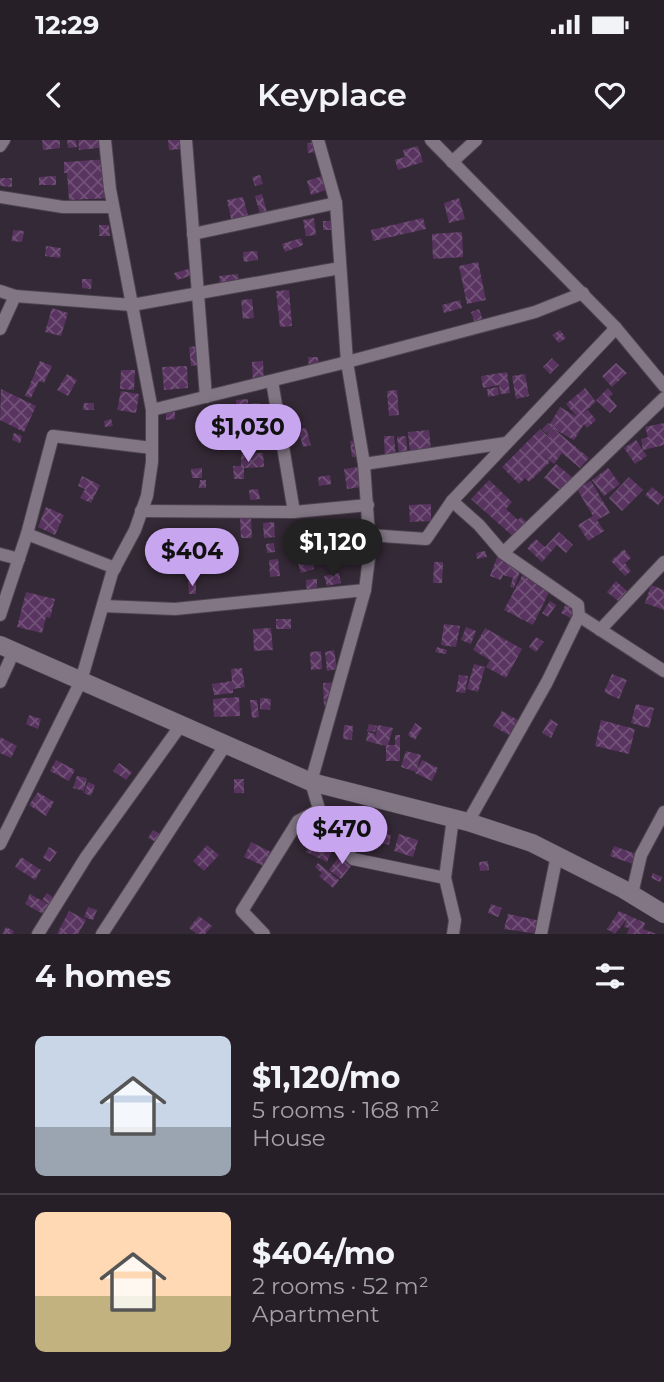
<!DOCTYPE html>
<meta charset="utf-8">
<style>
:root{--surface:#271f28;--page:#2f2730;--text:#f1f3f6;--muted:#a4a2a8;--line:#433d45;--accent:#c8a5ef}
body{margin:0;font-family:Montserrat,sans-serif;background:var(--page);color:var(--text);height:100vh;display:flex;flex-direction:column;font-size:26px;white-space:nowrap}
*{box-sizing:border-box;margin:0}
p{font-size:23px;color:var(--muted)}
.icon{flex:none;width:38px;height:38px;fill:none;stroke:currentColor;stroke-width:2;stroke-linecap:round;stroke-linejoin:round}
.map{position:relative;height:794px;overflow:hidden}
.panel{display:flex;flex-direction:column;background:var(--surface);flex:1}
.panel>*{flex:none}
.price{position:absolute;translate:-50% -60px;padding:0 16px;border-radius:24px;background:var(--accent);color:#111;font-size:23px;line-height:46px;filter:drop-shadow(0 2px 4px #0008)}
.price::after{content:'';position:absolute;left:50%;top:42px;width:21px;height:16px;margin-left:-10px;background:inherit;clip-path:polygon(0 0,100% 0,50% 100%)}
.price.on{background:#222;color:#fff}
ul{padding:0;list-style:none}
li{display:flex;align-items:center;gap:21px;height:175px;padding:0 35px}
li+li{border-top:2px solid var(--line)}
li span{display:grid;place-items:center;flex:none;width:196px;height:140px;border-radius:10px;color:#555}
li>.icon{margin-inline-start:auto}
span .icon{width:84px;height:84px;fill:#fffc;stroke-width:1}
li b{font-size:30px}
h2{display:flex;justify-content:space-between;align-items:center;height:84px;padding:0 35px;font-size:30px}
.status{display:flex;justify-content:space-between;align-items:center;height:49px;padding:0 35px;background:var(--surface);direction:ltr}
.status svg{height:19px;fill:currentColor}
header{display:flex;justify-content:space-between;align-items:center;height:91px;padding:0 35px;background:var(--surface);font-size:32px;font-weight:600}
.map>svg:first-child{display:block}
</style>
<div class="status"><b>12:29</b><svg viewBox="0 0 49 12"><path d="M0 12V9h3v3zM5 12V6h3v6zM10 12V3h3v9zM15 12V0h3v12zM26 1h20v11H26zM47 4h2v5h-2z"/></svg></div>
<header><svg class="icon" aria-label="back" viewBox="0 0 24 24"><path d="M15 5l-7 7 7 7"/></svg>Keyplace<svg class="icon" aria-label="heart" viewBox="0 0 24 24"><path d="M12 20l-8-8c-3-5 5-10 8-4 3-6 11-1 8 4z"/></svg></header>
<div class="map">
<svg width="664" height="794" viewBox="0 0 664 794">
<defs>
<pattern id="building-cross-hatch" width="8" height="8" patternUnits="userSpaceOnUse" patternTransform="scale(1.75)"><rect width="8" height="8" fill="#593460"/><path d="M0 0l8 8M0 8l8-8" fill="none" stroke="#715177"/></pattern>
</defs>
<rect width="100%" height="100%" fill="#342936"/>
<!-- building -->
<g fill="url(#building-cross-hatch)">
<polygon points="42,0 60,0 60,8 43,10"/>
<polygon points="67,0 76,0 77,7 68,8"/>
<polygon points="78,0 106,0 107,7 79,10"/>
<polygon points="168,0 190,0 191,8 169,10"/>
<polygon points="316,2 317,12 308,13 307,3"/>
<polygon points="418,6 423,22 398,30 395,20 405,17 403,10"/>
<polygon points="109,19 112,58 69,60 67,33 64,33 64,22"/>
<polygon points="260,35 263,44 255,46 252,37"/>
<polygon points="325,35 329,49 311,55 307,41"/>
<polygon points="56,36 56,45 39,45 39,37"/>
<polygon points="0,38 12,38 12,47 0,46"/>
<polygon points="262,54 268,76 261,78 255,56"/>
<polygon points="243,57 249,79 232,83 227,60"/>
<polygon points="459,58 465,79 449,83 444,63"/>
<polygon points="314,78 316,95 306,96 303,80"/>
<polygon points="423,78 426,89 373,101 371,90"/>
<rect x="323" y="81" width="8" height="9"/>
<polygon points="99,85 109,85 110,96 99,96"/>
<polygon points="13,90 24,91 22,102 12,101"/>
<polygon points="462,92 463,117 433,119 432,94"/>
<polygon points="301,98 303,105 285,112 282,104"/>
<polygon points="46,106 61,108 60,118 45,116"/>
<polygon points="257,111 258,120 244,122 243,112"/>
<polygon points="478,122 486,160 467,164 459,126"/>
<polygon points="195,127 197,134 177,140 174,133"/>
<polygon points="238,134 240,147 221,150 219,136"/>
<polygon points="82,139 92,139 91,149 82,148"/>
<polygon points="289,150 292,186 280,187 276,151"/>
<polygon points="252,159 254,178 243,179 241,160"/>
<polygon points="460,160 462,168 444,173 442,165"/>
<polygon points="52,168 68,173 61,196 45,192"/>
<polygon points="479,169 484,183 476,186 471,172"/>
<polygon points="560,190 566,198 559,203 552,195"/>
<polygon points="202,205 205,224 191,226 189,207"/>
<polygon points="308,217 318,217 319,229 309,229"/>
<polygon points="552,218 559,225 550,234 543,227"/>
<polygon points="40,221 52,226 44,243 39,241 31,258 25,256"/>
<polygon points="263,221 264,245 253,246 252,222"/>
<polygon points="616,223 627,233 612,247 602,236"/>
<polygon points="187,226 188,248 164,250 162,227"/>
<polygon points="121,230 135,230 134,250 120,249"/>
<polygon points="507,232 510,253 500,254 499,245 483,248 481,236"/>
<polygon points="67,234 77,240 68,256 57,250"/>
<polygon points="525,234 529,256 516,259 512,236"/>
<polygon points="498,247 499,255 488,257 487,249"/>
<polygon points="585,248 596,262 581,275 588,270 596,280 587,288 584,284 574,300 554,289 589,318 580,328 562,313 554,324 542,314 550,322 529,342 525,338 519,344 502,327 540,289 551,299 547,294 557,283 546,293 542,289 548,283 550,284 560,267 577,277 566,264"/>
<polygon points="608,248 613,254 609,257 617,266 610,273 596,260"/>
<polygon points="1,249 36,266 24,292 0,280"/>
<polygon points="397,250 399,275 389,276 387,251"/>
<polygon points="121,251 139,254 136,273 117,270"/>
<polygon points="248,259 248,264 260,263 263,282 249,284 250,292 240,293 236,260"/>
<polygon points="84,263 94,263 94,270 83,270"/>
<polygon points="166,272 175,272 175,279 166,280"/>
<polygon points="111,279 113,286 105,287 104,281"/>
<polygon points="664,283 664,305 643,310 641,299 648,297 645,287"/>
<polygon points="306,288 311,305 303,307 298,289"/>
<polygon points="429,290 432,320 411,322 408,292"/>
<polygon points="285,291 287,305 272,307 270,293"/>
<polygon points="14,293 22,296 20,303 12,300"/>
<polygon points="259,293 261,305 238,309 236,297"/>
<polygon points="384,296 394,296 396,321 385,321"/>
<polygon points="406,296 408,321 400,322 397,297"/>
<polygon points="364,299 366,315 352,317 350,301"/>
<polygon points="636,300 647,316 635,324 624,308"/>
<polygon points="263,313 264,327 244,328 244,339 234,339 233,326 241,326 241,314"/>
<polygon points="556,324 572,337 561,351 544,338"/>
<polygon points="367,326 369,346 347,349 344,329"/>
<polygon points="202,328 202,338 192,338 191,329"/>
<polygon points="608,328 620,344 604,356 592,340"/>
<polygon points="330,335 331,344 319,346 318,337"/>
<polygon points="82,336 100,345 91,363 80,358 85,349 78,346"/>
<polygon points="629,337 643,350 622,371 609,358"/>
<polygon points="200,340 206,340 206,348 199,348"/>
<polygon points="489,340 512,362 506,369 518,380 521,377 532,387 517,400 471,359"/>
<polygon points="591,341 610,373 597,380 604,391 588,401 578,385 593,376 577,349"/>
<polygon points="652,347 664,357 658,365 645,355"/>
<polygon points="258,349 260,359 250,360 249,350"/>
<polygon points="431,364 431,381 410,382 409,365"/>
<polygon points="46,367 64,375 55,395 38,387"/>
<polygon points="240,378 251,378 252,398 241,398"/>
<polygon points="328,381 332,415 320,416 317,382"/>
<polygon points="274,382 275,397 264,398 263,383"/>
<polygon points="362,383 363,394 350,395 349,384"/>
<polygon points="559,392 573,405 566,413 557,405 542,422 527,408 536,399 545,407"/>
<polygon points="274,403 275,412 267,413 266,404"/>
<polygon points="167,409 178,411 177,417 166,415"/>
<polygon points="624,409 631,418 625,423 631,431 625,436 611,421"/>
<polygon points="485,411 487,417 477,419 476,413"/>
<polygon points="499,412 524,421 514,448 510,447 513,438 503,435 501,440 490,436"/>
<polygon points="310,413 314,429 301,433 296,417"/>
<polygon points="278,419 280,436 270,437 269,420"/>
<polygon points="434,422 443,422 442,443 433,443"/>
<polygon points="525,430 553,444 533,485 504,470"/>
<polygon points="339,433 341,443 327,446 324,436"/>
<polygon points="317,439 317,454 307,455 306,440"/>
<polygon points="616,441 627,451 618,461 607,452"/>
<polygon points="188,442 196,442 196,454 189,454"/>
<polygon points="651,445 664,450 664,470 645,463"/>
<polygon points="26,452 55,459 50,478 46,477 42,493 17,487"/>
<polygon points="550,461 556,465 548,477 542,473"/>
<polygon points="567,462 576,467 570,478 561,473"/>
<rect x="276" y="479" width="15" height="10"/>
<polygon points="444,484 460,486 456,507 441,505"/>
<polygon points="466,487 476,491 471,504 461,500"/>
<polygon points="271,488 273,510 254,511 253,489"/>
<polygon points="485,488 522,509 506,538 486,527 490,520 473,510"/>
<polygon points="536,497 544,502 536,512 529,507"/>
<polygon points="437,507 447,510 446,514 435,512"/>
<polygon points="334,510 337,529 327,531 325,512"/>
<polygon points="321,511 322,529 311,530 310,512"/>
<polygon points="474,524 485,527 478,552 467,549"/>
<polygon points="242,528 245,547 233,549 233,553 214,555 212,544 232,541 231,529"/>
<polygon points="612,534 627,540 619,559 604,552"/>
<polygon points="459,535 468,536 465,553 456,552"/>
<polygon points="339,542 340,565 324,566 323,543"/>
<polygon points="239,557 240,576 214,577 213,559"/>
<polygon points="260,558 271,559 270,570 260,569"/>
<polygon points="250,560 257,560 259,577 252,578"/>
<polygon points="636,564 654,568 649,588 631,583"/>
<polygon points="502,571 523,583 514,598 493,586"/>
<polygon points="29,575 41,579 38,589 26,584"/>
<polygon points="550,579 558,584 551,598 542,593"/>
<polygon points="601,580 635,589 629,614 595,606"/>
<polygon points="415,583 422,588 415,600 408,595"/>
<polygon points="369,584 377,586 375,592 367,591"/>
<polygon points="344,585 353,586 352,600 343,599"/>
<polygon points="378,585 393,588 388,605 395,605 395,595 400,595 400,621 386,621 386,606 366,601 368,592 375,594 375,597"/>
<polygon points="0,597 17,606 11,618 0,613"/>
<polygon points="406,611 421,615 416,632 401,627"/>
<polygon points="56,620 75,630 69,641 50,631"/>
<polygon points="422,620 438,628 432,641 415,633"/>
<polygon points="119,623 132,632 126,640 113,631"/>
<polygon points="77,636 87,638 84,651 73,648"/>
<rect x="234" y="639" width="10" height="14"/>
<polygon points="88,642 95,645 91,656 84,653"/>
<polygon points="38,652 54,662 46,676 29,665"/>
<polygon points="153,690 164,696 160,704 148,698"/>
<polygon points="382,693 391,695 389,705 380,703"/>
<polygon points="399,694 418,700 413,717 394,711"/>
<polygon points="314,695 335,704 327,722 306,712"/>
<polygon points="251,702 279,716 272,730 244,717"/>
<polygon points="207,705 219,715 204,731 193,721"/>
<polygon points="614,706 636,714 633,724 610,716"/>
<polygon points="49,707 57,712 50,722 43,718"/>
<polygon points="342,713 354,722 341,739 329,730"/>
<polygon points="21,717 41,730 35,740 15,727"/>
<polygon points="488,721 489,730 480,731 479,722"/>
<polygon points="318,723 339,740 333,748 319,736 322,733 315,727"/>
<polygon points="653,733 662,737 660,742 651,738"/>
<polygon points="47,753 57,760 52,766 42,760"/>
<polygon points="30,754 56,769 50,778 25,764"/>
<polygon points="491,764 502,768 498,777 488,773"/>
<polygon points="88,767 97,770 93,780 84,777"/>
<polygon points="69,771 86,780 78,794 57,794"/>
<polygon points="619,771 645,783 643,789 657,794 627,794 629,788 624,787 627,779 615,794 607,789"/>
<polygon points="508,774 541,781 538,794 504,789"/>
<polygon points="199,776 212,786 205,794 197,794 189,788"/>
<polygon points="6,787 14,791 13,794 2,794"/>
</g>
<g fill="none" stroke-linecap="round" stroke-linejoin="round">
<!-- street casing -->
<g stroke="#4e4450" stroke-width="14">
<g id="street">
<polyline points="186,0 206,257"/>
<polyline points="318,0 336,63 347,222 364,324 370,410 365,450 311,642 325,689 353,719 445,738"/>
<polyline points="431,0 616,188 664,246"/>
<polyline points="0,6 4,0"/>
<polyline points="452,22 476,0"/>
<polyline points="0,57 63,67 113,67"/>
<polyline points="193,94 336,63"/>
<polyline points="0,151 15,156 132,165 340,128"/>
<polyline points="0,189 15,156"/>
<polyline points="272,241 294,372"/>
<polyline points="152,270 347,222 535,172 583,153"/>
<polyline points="364,324 506,303"/>
<polyline points="452,361 479,385 503,413 578,465 579,476 664,531"/>
<polyline points="141,371 294,372 368,365"/>
<polyline points="27,394 115,428"/>
<polyline points="369,395 426,399 452,361 616,188"/>
<polyline points="503,413 664,258"/>
<polyline points="0,414 19,419"/>
<polyline points="103,466 175,469 365,450"/>
<polyline points="0,475 27,394 53,296 152,308"/>
<polyline points="600,490 664,422"/>
<polyline points="0,542 14,511"/>
<polyline points="468,682 547,542 579,476"/>
<polyline points="0,704 81,541 112,433 135,390 147,356 152,322 152,270 110,49 105,0"/>
<polyline points="632,754 641,715 664,672"/>
<polyline points="38,794 86,717 181,585"/>
<polyline points="102,794 226,604"/>
<polyline points="264,794 242,771 298,681 319,670"/>
<polyline points="453,794 455,780 445,738 453,678"/>
<polyline points="541,794 557,715"/>
</g>
</g>
<!-- secondary casing -->
<g stroke="#4e4450" stroke-width="19">
<polyline id="secondary" points="0,505 311,642 468,682 532,703 623,749 664,774"/>
</g>
<!-- street -->
<use href="#street" stroke="#827685" stroke-width="12"/>
<!-- secondary -->
<use href="#secondary" stroke="#827685" stroke-width="18"/>
</g>
</svg>
<b class="price" style="left:248px;top:324px">$1,030</b>
<b class="price on" style="left:333px;top:439px">$1,120</b>
<b class="price" style="left:192px;top:448px">$404</b>
<b class="price" style="left:342px;top:726px">$470</b>
</div>
<section class="panel">
<h2>4 homes<svg class="icon" aria-label="filters" viewBox="0 0 24 24"><path d="M4 7h16M4 17h16"/><circle cx="9" cy="7" r="2"/><circle cx="15" cy="17" r="2"/></svg></h2>
<ul>
<li><span style="background:linear-gradient(#c9d6e8 65%,#9aa5b1 0)"><svg class="icon" aria-label="home" viewBox="0 0 24 24"><path d="M3 11l9-7 9 7M6 9v11h12V9"/></svg></span><div><b>$1,120/mo</b><p>5 rooms · 168 m²</p><p>House</p></div></li>
<li><span style="background:linear-gradient(#ffd9b3 60%,#c2b280 0)"><svg class="icon" aria-label="home" viewBox="0 0 24 24"><path d="M3 11l9-7 9 7M6 9v11h12V9"/></svg></span><div><b>$404/mo</b><p>2 rooms · 52 m²</p><p>Apartment</p></div></li>
</ul>
</section>
